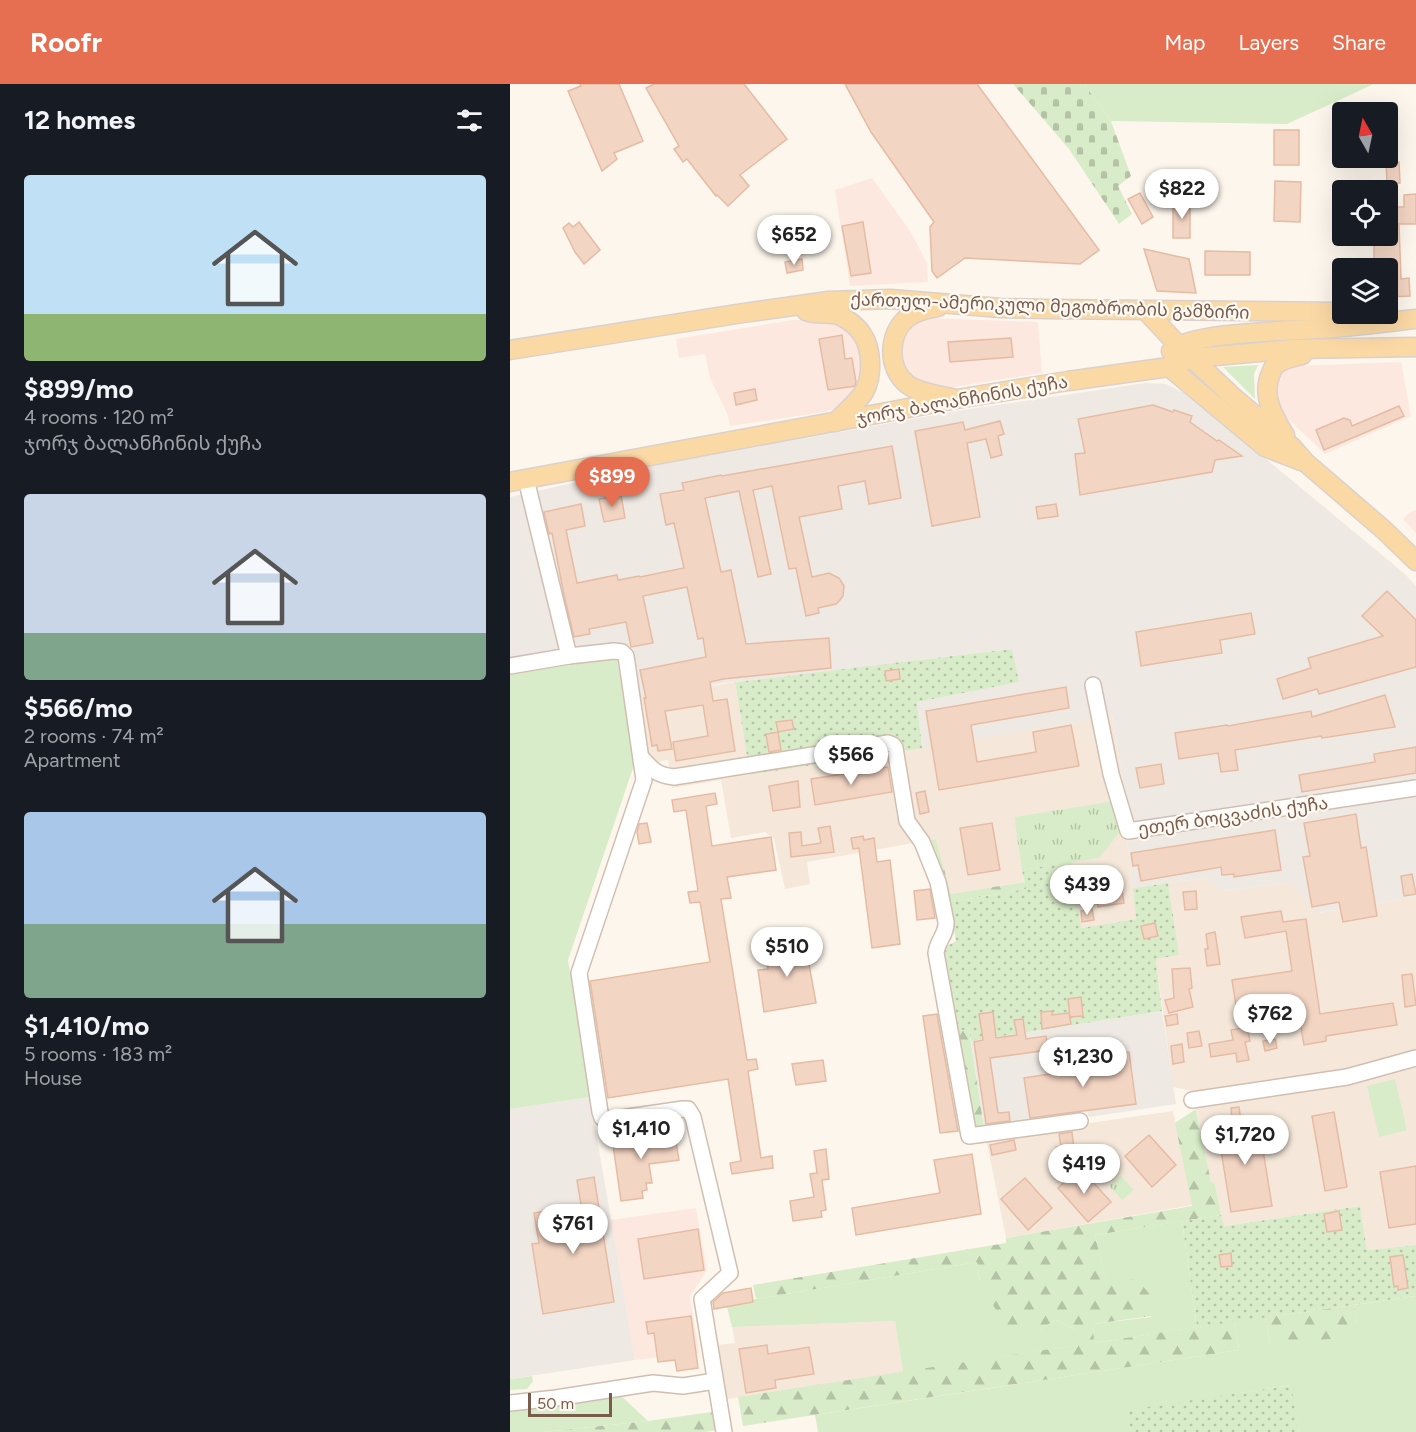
<!DOCTYPE html>
<meta charset="utf-8">
<style>
:root{--surface:#171b24;--page:#242831;--text:#f1f3f6;--muted:#9ea1a6;--accent:#e76f51}
body{margin:0;font-family:Figtree,"Noto Sans Georgian",sans-serif;background:var(--page);color:var(--text);height:100vh;display:flex;flex-direction:column;font-size:22px;white-space:nowrap}
*{box-sizing:border-box;margin:0}
p{font-size:20px;color:var(--muted)}
.icon{flex:none;width:33px;height:33px;fill:none;stroke:currentColor;stroke-width:2;stroke-linecap:round;stroke-linejoin:round}
.map{position:relative;flex:1;overflow:hidden}
.side{display:flex;flex-direction:column;background:var(--surface);width:510px}
.side>*{flex:none}
.needle{width:39px;rotate:351deg}
.tools{position:absolute;left:822px;top:18px;display:grid;gap:12px}
.tools a{display:grid;place-items:center;width:66px;height:66px;border-radius:6px;background:var(--surface);box-shadow:0 6px 24px #0002;font-size:30px}
.scale{position:absolute;left:18px;bottom:15px;width:84px;box-sizing:border-box;padding-left:6px;border:3px solid #7a5c4d;border-top:0;font-size:16px;line-height:21px;white-space:nowrap;color:#7a5c4d;-webkit-text-stroke:4px #fffaf3;paint-order:stroke}
.price{position:absolute;translate:-50% -51px;padding:0 14px;border-radius:21px;background:#fff;color:#222;font-size:20px;line-height:39px;filter:drop-shadow(0 2px 3px #0008)}
.price::after{content:'';position:absolute;left:50%;top:36px;width:18px;height:14px;margin-left:-9px;background:inherit;clip-path:polygon(0 0,100% 0,50% 100%)}
.price.current{background:var(--accent);color:#fff}
ul{padding:0;list-style:none}
li{display:grid;align-content:center;gap:12px;height:318px;padding:0 24px}
li span{display:grid;place-items:center;height:186px;border-radius:6px;color:#555}
li>.icon{margin-inline-start:auto}
span .icon{width:108px;height:108px;fill:#fffc;stroke-width:1}
li b{font-size:26px}
h2{display:flex;justify-content:space-between;align-items:center;height:72px;padding:0 24px;font-size:26px}
header{display:flex;align-items:center;gap:36px;box-sizing:border-box;height:84px;padding:0 30px;background:var(--accent);color:#fff}
header strong{font-size:28px}
nav{display:flex;gap:33px;margin-inline-start:auto;font-size:21px}
main{display:flex;flex:1;min-height:0}
.map>svg:first-child{display:block}
</style>
<header>
<strong>Roofr</strong>
<nav><a>Map</a><a>Layers</a><a>Share</a></nav>
</header>
<main>
<section class="side">
<h2>12 homes<svg class="icon" aria-label="filters" viewBox="0 0 24 24"><path d="M4 7h16M4 17h16"/><circle cx="9" cy="7" r="2"/><circle cx="15" cy="17" r="2"/></svg></h2>
<ul>
<li><span style="background:linear-gradient(#bfe0f5 75%,#8fb573 0)"><svg class="icon" aria-label="home" viewBox="0 0 24 24"><path d="M3 11l9-7 9 7M6 9v11h12V9"/></svg></span><div><b>$899/mo</b><p>4 rooms · 120 m²</p><p>ჯორჯ ბალანჩინის ქუჩა</p></div></li>
<li><span style="background:linear-gradient(#c9d6e8 75%,#7fa58c 0)"><svg class="icon" aria-label="home" viewBox="0 0 24 24"><path d="M3 11l9-7 9 7M6 9v11h12V9"/></svg></span><div><b>$566/mo</b><p>2 rooms · 74 m²</p><p>Apartment</p></div></li>
<li><span style="background:linear-gradient(#a9c7e8 60%,#7fa58c 0)"><svg class="icon" aria-label="home" viewBox="0 0 24 24"><path d="M3 11l9-7 9 7M6 9v11h12V9"/></svg></span><div><b>$1,410/mo</b><p>5 rooms · 183 m²</p><p>House</p></div></li>
</ul>
</section>
<div class="map">
<svg width="906" height="1348" viewBox="0 0 906 1348">
<defs>
<pattern id="forest-firs" width="22" height="20" patternUnits="userSpaceOnUse" patternTransform="scale(1.5)"><rect width="22" height="20" fill="#d8ecc9"/><path d="M5 1l3.5 6h-7zM16 11l3.5 6h-7z" fill="#b4c2a5"/></pattern>
<pattern id="cemetery-stones" width="16" height="16" patternUnits="userSpaceOnUse" patternTransform="scale(1.5)"><rect width="16" height="16" fill="#d8ecc9"/><path d="M2 7V4a2 2 0 0 1 4 0v3zM10 15v-3a2 2 0 0 1 4 0v3z" fill="#b4c2a5"/></pattern>
<pattern id="park-tufts" width="24" height="20" patternUnits="userSpaceOnUse" patternTransform="scale(1.5)"><rect width="24" height="20" fill="#d8ecc9"/><path d="M3 7l-1-3M5 7V3M7 7l1-3M15 17l-1-3M17 17v-4M19 17l1-3" fill="none" stroke="#b4c2a5"/></pattern>
<pattern id="garden-dots" width="8" height="8" patternUnits="userSpaceOnUse" patternTransform="scale(1.5)"><rect width="8" height="8" fill="#d8ecc9"/><path d="M2 2h.1M6 6h.1" fill="none" stroke="#b4c2a5" stroke-width="1.8" stroke-linecap="round"/></pattern>
</defs>
<rect width="100%" height="100%" fill="#fdf6ec"/>
<!-- residential -->
<g fill="#f5e8da">
<polygon points="225,598 240,691 602,632 623,756 617,757 627,835 570,844 561,778 589,773 504,733 514,798 441,810 426,755 297,778 300,800 275,805 264,755 255,748 221,754 211,696 162,704 158,676 147,678 137,671 127,615"/>
<polygon points="693,794 715,807 780,798 808,829 906,813 906,1161 857,1166 850,1122 713,1142 705,1101 701,1099 683,1007 663,1003 646,875 668,871 658,799"/>
<polygon points="663,1027 682,1121 496,1154 476,1054"/>
<polygon points="385,1237 393,1288 217,1315 207,1261 225,1259 222,1243"/>
</g>
<!-- commercial -->
<g fill="#fde8e0">
<polygon points="362,94 400,147 417,179 418,198 340,202 325,106"/>
<polygon points="418,234 528,238 532,289 437,304 422,303 410,298 402,291 395,280 393,269 394,257 400,245 407,238"/>
<polygon points="322,235 331,236 352,258 356,295 337,321 314,328 220,342 217,329 200,294 195,270 169,274 166,255 283,236"/>
<polygon points="891,278 901,332 815,370 775,332 769,321 766,296 771,286 782,282"/>
<polygon points="906,426 906,449 893,435 900,428"/>
<polygon points="186,1124 197,1186 180,1212 189,1269 125,1276 100,1136"/>
</g>
<!-- industrial -->
<g fill="#efe9e4">
<polygon points="635,299 656,300 680,312 895,490 906,502 906,813 807,829 780,798 715,807 693,794 623,804 617,757 623,756 602,632 412,664 407,618 508,598 502,565 422,574 326,587 214,599 127,615 120,572 0,577 0,413 135,383 447,327"/>
<polygon points="652,927 666,1020 579,1033 577,1027 474,1044 461,957"/>
<polygon points="80,1013 125,1276 0,1295 0,1025"/>
</g>
<!-- grass -->
<g fill="#d8ecc9">
<polygon points="574,0 864,0 777,40 601,37"/>
<polygon points="748,281 744,290 745,315 713,283"/>
<polygon points="107,574 124,681 58,876 80,1013 0,1025 0,590"/>
<polygon points="885,995 897,1046 869,1053 857,1002"/>
<polygon points="672,1137 687,1243 584,1259 583,1240 642,1233 596,1199 585,1151"/>
<polygon points="467,1178 470,1198 530,1245 546,1236 564,1245 568,1261 393,1288 385,1237 222,1243 216,1219 246,1215"/>
<polygon points="906,1212 906,1348 789,1348 780,1301 618,1327 621,1348 308,1348 305,1331 729,1266 725,1237 756,1233 760,1261 847,1241 844,1221"/>
<polygon points="22,1292 23,1297 17,1305 0,1306 0,1295"/>
<polygon points="110,1311 138,1337 33,1348 0,1348 0,1328"/>
</g>
<!-- forest -->
<g fill="url(#forest-firs)">
<polygon points="426,755 441,810 514,798 517,805 437,819 416,757"/>
<polygon points="459,946 474,1044 463,1046 447,947"/>
<polygon points="686,1025 701,1098 705,1100 711,1131 585,1151 596,1199 627,1195 647,1219 642,1232 583,1240 584,1259 725,1237 729,1266 233,1342 228,1313 567,1261 564,1245 546,1236 530,1245 499,1249 470,1198 467,1178 246,1215 243,1201 496,1159 496,1154 682,1122 665,1039"/>
<polygon points="844,1221 847,1241 840,1253 760,1261 756,1233"/>
<polygon points="209,1327 212,1345 195,1348 33,1348 138,1337"/>
</g>
<!-- cemetery -->
<polygon fill="url(#cemetery-stones)" points="503,0 574,0 601,37 621,92 608,102 622,130 609,140 559,65"/>
<!-- park -->
<g fill="url(#park-tufts)">
<polygon points="604,717 609,749 589,774 512,786 504,733"/>
<polygon points="611,1092 624,1106 612,1116 599,1102"/>
</g>
<!-- garden -->
<g fill="url(#garden-dots)">
<path d="M502,565L509,598L407,618L412,664L240,691L225,598C318,588 410,575 502,565Z"/>
<polygon points="561,778 571,844 626,835 623,804 658,799 669,871 646,875 652,927 461,957 459,946 447,947 432,863 437,862 446,857 444,846 440,842 437,819 516,805 512,786"/>
<polygon points="850,1122 857,1166 906,1161 906,1212 687,1243 672,1137 711,1131 714,1142"/>
<polygon points="781,1301 789,1348 621,1348 617,1326"/>
</g>
<!-- building -->
<g fill="#f3d5c3" stroke="#e6bba3" stroke-width="1.5">
<polygon points="70,0 109,0 133,57 104,69 107,75 92,87 58,7 71,2"/>
<polygon points="144,0 234,0 277,55 230,91 239,102 218,122 207,111 206,112 177,75 173,78 164,65 169,62 136,4"/>
<polygon points="335,0 467,0 589,166 570,180 455,174 427,194 422,187 420,143 424,138 361,48"/>
<rect x="764" y="46" width="25" height="35"/>
<polygon points="876,78 889,78 890,99 877,99"/>
<polygon points="765,97 791,98 790,138 764,137"/>
<polygon points="630,109 643,133 632,140 618,115"/>
<polygon points="906,110 906,140 889,140 891,195 899,194 900,212 878,213 878,184 864,184 864,152 878,152 878,123 894,123 894,111"/>
<rect x="663" y="119" width="17" height="35"/>
<polygon points="69,138 90,166 74,180 65,168 53,144 59,139 63,143"/>
<polygon points="353,138 361,189 341,192 332,142"/>
<polygon points="634,165 679,175 686,209 647,207"/>
<polygon points="695,167 740,168 740,191 695,191"/>
<polygon points="292,175 293,186 277,189 275,178"/>
<polygon points="332,251 335,275 342,274 346,298 345,302 318,306 309,255"/>
<polygon points="501,254 503,273 440,278 438,258"/>
<polygon points="245,305 247,316 226,321 224,309"/>
<polygon points="643,321 663,328 664,326 682,332 680,338 707,357 709,356 732,372 705,376 702,388 570,411 565,370 575,369 568,335"/>
<polygon points="889,322 894,332 814,366 806,346 834,334 840,336 842,342"/>
<polygon points="490,337 494,350 488,352 492,371 481,374 476,355 457,359 470,433 422,442 405,347 453,338 455,346"/>
<polygon points="382,362 391,414 359,420 355,397 328,402 332,425 289,433 302,493 319,489 329,494 334,502 333,512 330,516 326,520 308,524 309,529 296,532 286,484 279,485 262,402 243,406 261,490 248,493 229,407 195,414 211,488 221,486 236,560 319,554 321,584 213,595 200,598 203,617 217,615 225,667 166,677 163,658 198,652 193,621 155,627 162,665 148,667 147,661 142,662 134,614 136,614 130,586 196,573 193,554 188,555 177,503 133,512 143,559 121,563 116,538 79,545 80,550 64,553 54,511 42,449 39,450 34,428 71,420 75,442 56,446 67,499 107,491 108,496 129,492 130,493 174,484 164,439 156,441 150,410 174,406 172,399 211,391 212,392"/>
<polygon points="111,411 115,434 94,438 89,415"/>
<polygon points="546,420 548,432 528,435 526,423"/>
<polygon points="877,507 906,536 906,583 809,610 807,605 773,615 767,595 801,584 798,574 873,552 852,532"/>
<polygon points="741,529 745,550 710,556 712,569 631,582 626,548"/>
<polygon points="389,585 390,595 376,597 375,587"/>
<polygon points="556,603 559,624 461,641 467,678 526,668 523,648 561,641 569,682 429,706 416,627"/>
<polygon points="875,611 885,643 812,654 811,652 725,666 728,686 711,688 708,669 669,675 665,649 717,641 718,642 801,627 802,633"/>
<polygon points="282,636 284,645 268,648 266,638"/>
<polygon points="268,648 271,666 259,668 256,650"/>
<polygon points="906,663 906,689 792,708 789,691 865,678 864,670"/>
<polygon points="651,680 654,700 630,704 626,684"/>
<polygon points="378,683 382,708 305,721 301,695"/>
<polygon points="288,697 290,723 263,727 259,702"/>
<polygon points="415,707 419,728 410,730 406,709"/>
<polygon points="205,709 207,720 196,722 202,762 261,753 266,786 217,793 221,814 211,815 237,976 246,975 248,985 238,987 251,1074 262,1072 263,1084 222,1090 220,1079 231,1077 218,995 98,1014 80,897 200,878 190,818 180,819 178,808 188,807 176,726 164,728 162,716"/>
<polygon points="846,730 851,764 856,763 867,832 833,838 829,818 802,823 793,773 800,772 794,739"/>
<polygon points="137,739 141,758 129,760 127,748 129,740"/>
<polygon points="482,739 490,786 458,791 450,744"/>
<polygon points="320,742 324,768 281,773 279,749 291,748 292,762 311,759 308,744"/>
<polygon points="765,746 771,786 724,793 724,790 712,791 711,783 631,797 628,781 623,782 621,769"/>
<polygon points="353,752 354,756 364,754 367,778 380,776 390,860 362,864 349,764 343,765 341,754"/>
<polygon points="601,789 604,801 611,800 614,819 588,823 583,793"/>
<polygon points="902,790 906,810 894,812 891,792"/>
<polygon points="420,805 425,834 407,836 404,807"/>
<polygon points="686,807 687,825 675,826 673,808"/>
<polygon points="582,825 584,836 572,838 571,827"/>
<polygon points="771,827 773,838 796,835 810,930 883,919 887,941 816,952 816,957 794,961 788,926 728,935 722,896 782,887 776,847 735,854 731,833"/>
<polygon points="645,839 648,852 634,855 631,842"/>
<polygon points="705,848 710,880 697,882 695,865 698,865 696,850"/>
<polygon points="295,858 306,919 254,928 248,886 258,885 254,864"/>
<polygon points="680,884 682,904 679,905 683,923 659,929 655,916 664,914 662,885"/>
<polygon points="902,890 906,921 895,923 892,891"/>
<polygon points="571,913 573,932 560,933 558,915"/>
<polygon points="542,927 542,931 559,929 561,940 532,945 531,928"/>
<polygon points="483,928 486,954 507,951 504,936 513,935 516,955 536,952 538,966 480,974 488,1029 499,1028 500,1037 476,1040 464,958 473,956 469,930"/>
<polygon points="427,930 448,1047 430,1049 413,932"/>
<polygon points="667,930 668,940 657,942 655,932"/>
<polygon points="737,943 740,957 735,958 739,976 727,978 726,969 701,973 699,960 723,956 721,946"/>
<polygon points="689,947 692,962 679,964 677,949"/>
<polygon points="765,955 767,964 755,967 753,957"/>
<polygon points="672,960 674,978 663,980 661,962"/>
<polygon points="619,968 626,1020 520,1034 514,994 586,983 585,972"/>
<polygon points="313,976 316,997 286,1001 282,980"/>
<polygon points="729,1023 732,1044 749,1041 762,1122 721,1128 708,1048 723,1046 721,1024"/>
<polygon points="824,1028 837,1103 815,1107 802,1032"/>
<polygon points="164,1046 169,1076 139,1080 142,1099 136,1099 137,1106 132,1107 133,1114 111,1117 102,1054"/>
<polygon points="562,1048 565,1075 548,1077 546,1063 551,1063 549,1050"/>
<polygon points="639,1051 666,1081 642,1103 615,1072"/>
<polygon points="504,1056 506,1066 482,1071 480,1061"/>
<polygon points="316,1065 319,1095 312,1096 316,1126 311,1127 312,1133 283,1137 280,1117 304,1113 300,1090 307,1089 304,1067"/>
<polygon points="462,1070 471,1130 346,1151 342,1124 430,1109 424,1076"/>
<polygon points="906,1082 906,1140 879,1144 870,1088"/>
<polygon points="570,1084 601,1118 578,1138 548,1104"/>
<polygon points="84,1093 104,1218 33,1230 22,1160 29,1159 24,1129 71,1121 67,1096"/>
<polygon points="515,1094 542,1124 518,1146 491,1115"/>
<polygon points="829,1127 832,1146 817,1148 814,1130"/>
<polygon points="188,1145 194,1186 134,1195 128,1155"/>
<polygon points="721,1169 722,1182 711,1183 709,1171"/>
<polygon points="893,1171 898,1204 888,1206 888,1202 884,1203 880,1173"/>
<polygon points="241,1204 243,1218 204,1225 203,1218 213,1209"/>
<polygon points="181,1232 188,1284 167,1287 165,1276 148,1278 144,1249 138,1250 136,1238"/>
<polygon points="257,1261 258,1270 299,1263 304,1290 265,1296 266,1304 236,1309 229,1265"/>
</g>
<g fill="none" stroke-linecap="round" stroke-linejoin="round">
<!-- minor casing -->
<g stroke="#d1beb0" stroke-width="18">
<g id="minor">
<polyline points="16,395 59,572"/>
<polyline points="0,582 59,572 104,567 112,568 116,572 134,696 69,889 90,1028 92,1034 98,1036 173,1025 178,1025 183,1033 220,1189 192,1215 214,1348"/>
<polyline points="583,601 601,690 618,747 906,704"/>
<path d="M131,673C143,686 146,691 164,693L378,659L383,661L385,664L397,737L412,758L428,798L436,838C437,850 427,857 426,869L459,1052L570,1037"/>
<polyline points="682,1016 837,993 906,974"/>
<polyline points="0,1319 46,1314 143,1299 173,1302 205,1297"/>
</g>
</g>
<!-- major casing -->
<g stroke="#dad1cd" stroke-width="21">
<g id="major">
<path d="M428,223C417,225 406,227 397,234C378,250 377,284 397,300C408,309 428,311 442,314"/>
<path d="M296,227C308,232 320,227 331,232C340,237 347,242 352,250C362,265 363,292 354,308C347,319 335,328 326,338"/>
<polyline points="636,227 668,261 721,311 782,363 795,378 874,446 906,477"/>
<polyline points="0,266 233,229 319,217 380,215 491,224 536,225 832,228"/>
<path d="M661,267C678,247 793,247 823,244C851,242 878,238 906,235"/>
<polyline points="659,283 755,363 791,377"/>
<path d="M775,351C763,332 751,311 761,289C762,286 763,283 766,281C772,275 784,273 792,271"/>
<polyline points="0,398 447,315 558,297 659,283 683,274 784,265 906,263"/>
</g>
</g>
<!-- minor -->
<use href="#minor" stroke="#fff" stroke-width="15"/>
<!-- major -->
<use href="#major" stroke="#fbd9a5" stroke-width="18"/>
</g>
<g text-anchor="middle" dominant-baseline="central" stroke-width="4.5" stroke-linejoin="round" paint-order="stroke">
<!-- street labels -->
<g font-size="18" fill="#7a5c4d" stroke="#fffaf3">
<text transform="translate(540 222) rotate(2)">ქართულ-ამერიკული მეგობრობის გამზირი</text>
<text transform="translate(452 316) rotate(-10)">ჯორჯ ბალანჩინის ქუჩა</text>
<text transform="translate(723 732) rotate(-8)">ეთერ ბოცვაძის ქუჩა</text>
</g>
</g>
</svg>
<div class="tools">
<a><svg class="needle" viewBox="-14 -14 28 28"><path d="M0-13l5 13h-10z" fill="#e53935"/><path d="M0 13l5-13h-10z" fill="#9ea1a6"/></svg></a>
<a><svg class="icon" aria-label="locate" viewBox="0 0 24 24"><circle cx="12" cy="12" r="6"/><path d="M12 2v4M12 18v4M2 12h4M18 12h4"/></svg></a>
<a><svg class="icon" aria-label="layers" viewBox="0 0 24 24"><path d="M12 4l9 5-9 5-9-5zM3 14l9 5 9-5"/></svg></a>
</div>
<div class="scale">50 m</div>
<b class="price" style="left:672px;top:136px">$822</b>
<b class="price" style="left:284px;top:182px">$652</b>
<b class="price current" style="left:102px;top:424px">$899</b>
<b class="price" style="left:341px;top:702px">$566</b>
<b class="price" style="left:577px;top:832px">$439</b>
<b class="price" style="left:277px;top:894px">$510</b>
<b class="price" style="left:760px;top:961px">$762</b>
<b class="price" style="left:573px;top:1004px">$1,230</b>
<b class="price" style="left:131px;top:1076px">$1,410</b>
<b class="price" style="left:735px;top:1082px">$1,720</b>
<b class="price" style="left:574px;top:1111px">$419</b>
<b class="price" style="left:63px;top:1171px">$761</b>
</div>
</main>
